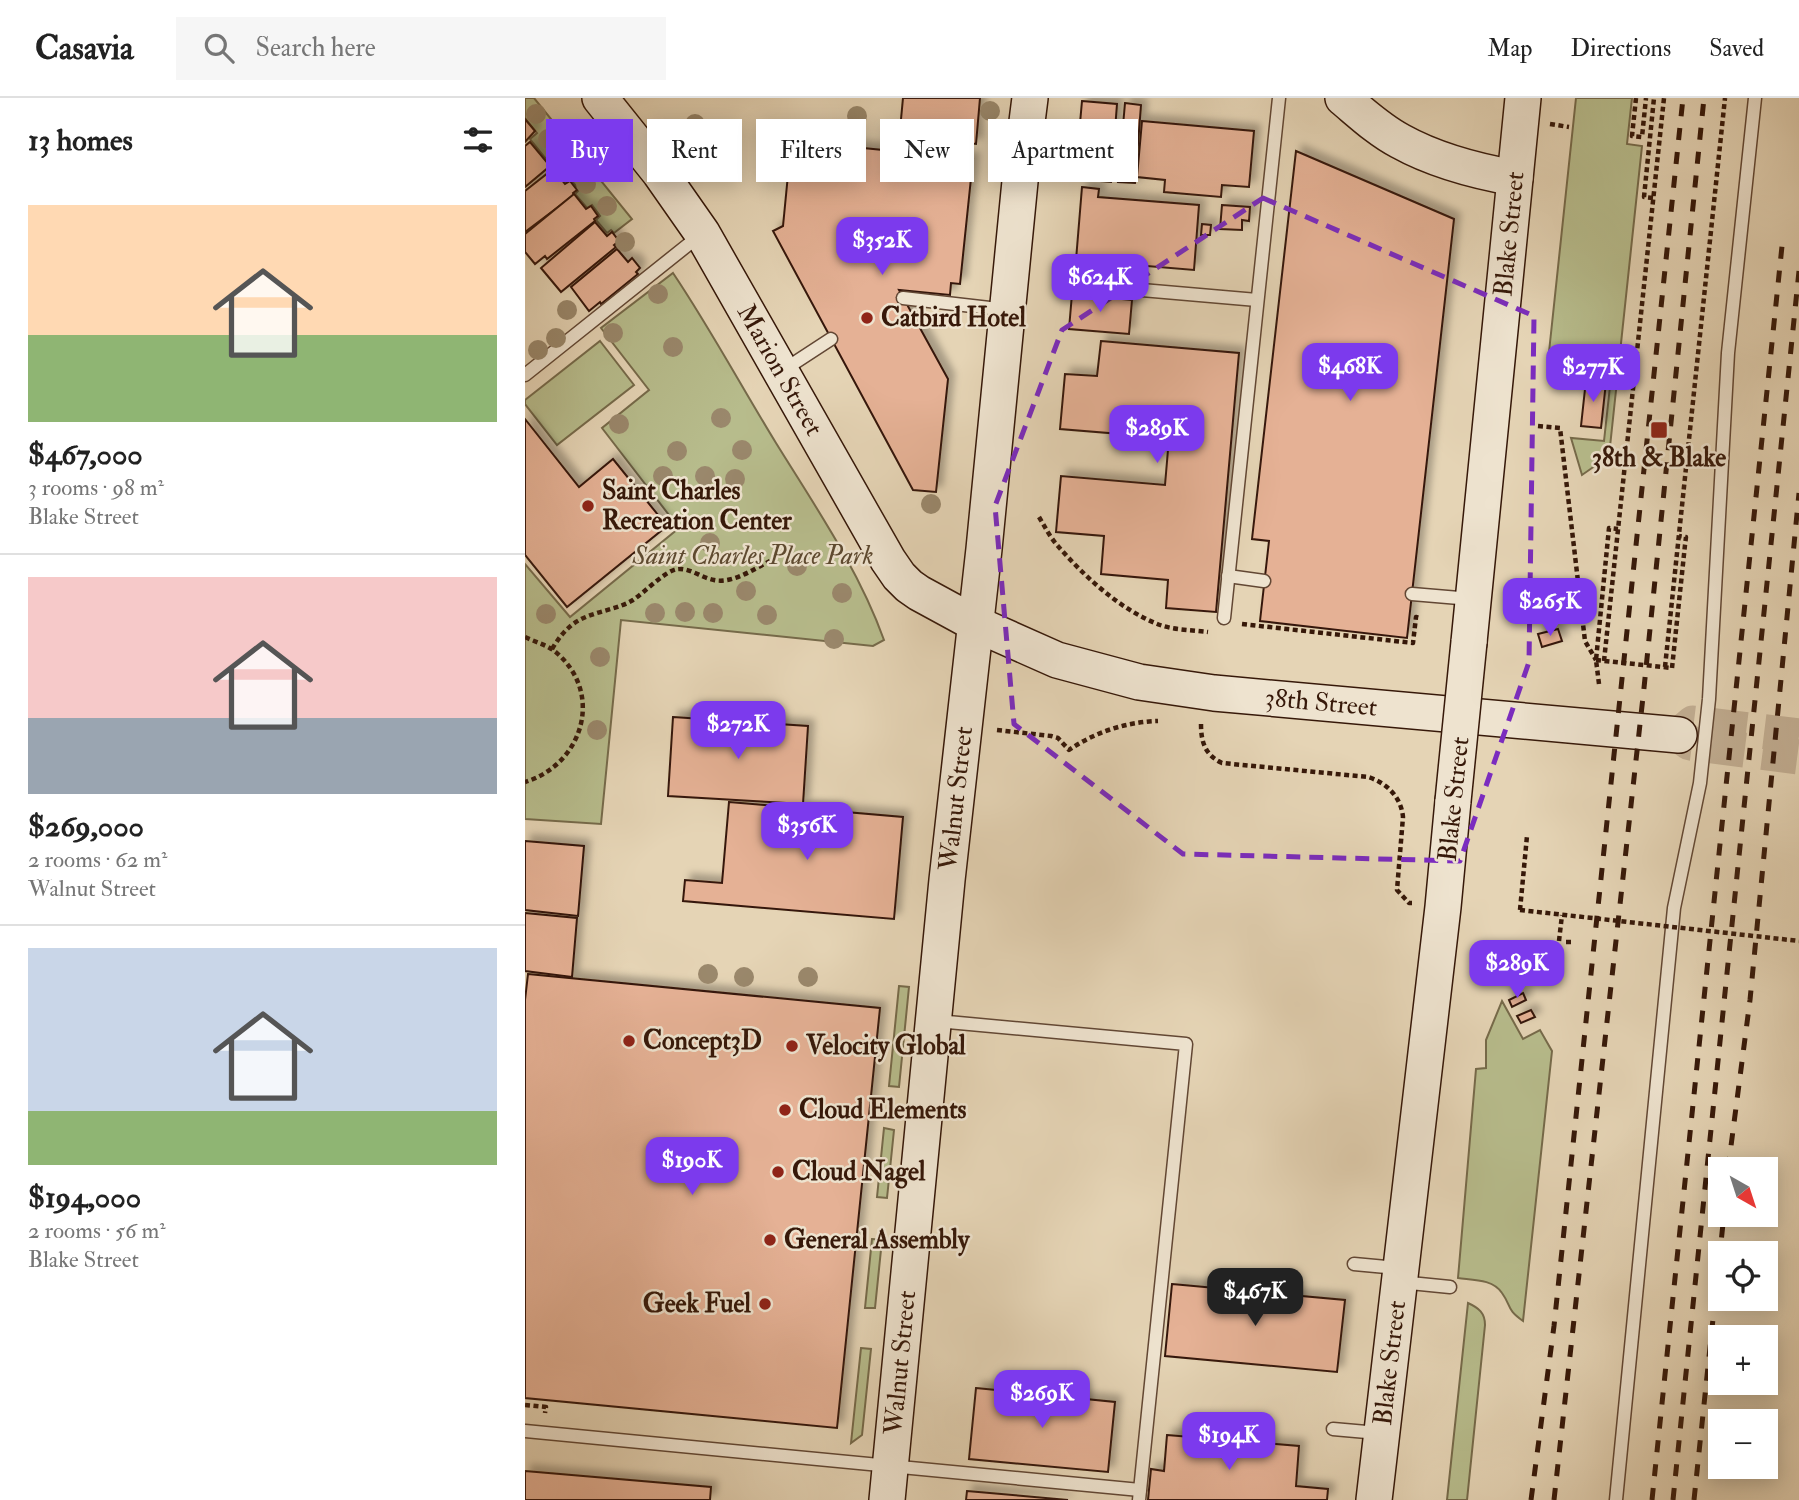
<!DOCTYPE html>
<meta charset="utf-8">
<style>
:root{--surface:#fff;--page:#f6f6f6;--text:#222;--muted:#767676;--line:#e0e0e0;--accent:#7c3aed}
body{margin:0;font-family:"IM FELL Double Pica",serif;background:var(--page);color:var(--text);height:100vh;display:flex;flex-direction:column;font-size:26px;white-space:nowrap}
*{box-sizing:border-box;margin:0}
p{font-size:23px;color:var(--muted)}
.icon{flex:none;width:38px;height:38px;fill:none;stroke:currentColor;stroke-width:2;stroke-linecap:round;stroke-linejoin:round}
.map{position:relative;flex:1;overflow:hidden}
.details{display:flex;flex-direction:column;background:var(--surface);width:525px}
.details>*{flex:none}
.banner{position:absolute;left:21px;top:21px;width:665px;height:63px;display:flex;gap:14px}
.needle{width:46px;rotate:141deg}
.buttons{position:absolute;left:1183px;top:1059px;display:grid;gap:14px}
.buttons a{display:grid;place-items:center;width:70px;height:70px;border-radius:0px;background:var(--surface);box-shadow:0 4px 18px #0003;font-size:35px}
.price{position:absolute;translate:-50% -60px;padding:0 16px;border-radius:14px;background:var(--accent);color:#fff;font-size:23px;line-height:46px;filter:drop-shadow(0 2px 4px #0008)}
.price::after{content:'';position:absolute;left:50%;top:42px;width:21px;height:16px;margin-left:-10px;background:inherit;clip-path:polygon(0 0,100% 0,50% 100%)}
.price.on{background:#222;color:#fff}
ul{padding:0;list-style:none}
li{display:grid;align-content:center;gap:14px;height:371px;padding:0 28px}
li+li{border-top:2px solid var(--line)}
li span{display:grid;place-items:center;height:217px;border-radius:0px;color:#555}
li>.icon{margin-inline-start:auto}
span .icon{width:126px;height:126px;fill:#fffc;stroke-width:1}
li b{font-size:30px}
h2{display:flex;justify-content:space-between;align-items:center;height:84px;padding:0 28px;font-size:30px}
.tag{padding:0 24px;border-radius:0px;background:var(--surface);box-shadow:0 4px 18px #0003;font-size:24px;line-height:63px}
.tag.on{background:var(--accent);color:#fff}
header{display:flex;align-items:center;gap:42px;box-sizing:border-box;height:98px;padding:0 35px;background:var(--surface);border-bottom:2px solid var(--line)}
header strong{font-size:33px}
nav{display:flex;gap:38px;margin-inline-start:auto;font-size:24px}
.search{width:490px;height:63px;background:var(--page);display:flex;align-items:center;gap:18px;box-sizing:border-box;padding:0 24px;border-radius:0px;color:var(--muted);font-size:26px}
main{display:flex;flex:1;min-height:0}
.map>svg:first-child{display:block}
</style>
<header>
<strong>Casavia</strong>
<div class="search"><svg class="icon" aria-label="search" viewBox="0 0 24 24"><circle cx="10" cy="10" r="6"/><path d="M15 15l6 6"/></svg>Search here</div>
<nav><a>Map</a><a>Directions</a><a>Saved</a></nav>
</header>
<main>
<section class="details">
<h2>13 homes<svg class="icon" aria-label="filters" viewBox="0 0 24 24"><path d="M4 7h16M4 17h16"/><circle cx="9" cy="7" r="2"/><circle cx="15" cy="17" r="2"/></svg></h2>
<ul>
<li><span style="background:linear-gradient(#ffd9b3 60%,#8fb573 0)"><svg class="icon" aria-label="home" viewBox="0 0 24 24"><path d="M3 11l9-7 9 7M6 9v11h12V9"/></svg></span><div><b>$467,000</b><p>3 rooms · 98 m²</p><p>Blake Street</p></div></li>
<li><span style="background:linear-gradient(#f6c9c9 65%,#9aa5b1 0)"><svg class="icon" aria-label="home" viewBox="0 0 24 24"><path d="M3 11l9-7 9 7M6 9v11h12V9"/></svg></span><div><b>$269,000</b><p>2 rooms · 62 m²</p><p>Walnut Street</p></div></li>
<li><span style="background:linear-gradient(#c9d6e8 75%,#8fb573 0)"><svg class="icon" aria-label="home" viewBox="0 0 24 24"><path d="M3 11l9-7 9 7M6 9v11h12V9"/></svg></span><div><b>$194,000</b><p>2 rooms · 56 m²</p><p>Blake Street</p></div></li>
</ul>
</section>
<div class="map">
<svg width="1274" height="1402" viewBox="0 0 1274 1402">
<defs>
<filter id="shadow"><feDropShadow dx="6" dy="-6" stdDeviation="3.5" flood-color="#0004"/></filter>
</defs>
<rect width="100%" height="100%" fill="#e5d4b5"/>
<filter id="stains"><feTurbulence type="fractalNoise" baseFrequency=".00286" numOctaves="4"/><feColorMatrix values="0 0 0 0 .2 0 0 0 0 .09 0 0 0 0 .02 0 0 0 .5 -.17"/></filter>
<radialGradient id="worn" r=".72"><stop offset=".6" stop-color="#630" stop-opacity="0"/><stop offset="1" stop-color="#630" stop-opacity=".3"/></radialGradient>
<!-- green -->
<g fill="#b7bc8c" stroke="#766a4a" stroke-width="2">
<polygon points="0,0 9,0 107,121 89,135 86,132 82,135 71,122 75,118 67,107 62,110 50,96 54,92 46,82 41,86 5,41 12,35 0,20"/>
<polygon points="1051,0 1107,0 1102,46 1117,48 1084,358 1057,377 1046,340 1079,343 1088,261 1024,254"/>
<path d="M148,175C185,230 216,288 251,345C290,408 334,472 359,542L348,548L96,522L76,726L0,721V466L45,519L154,430L77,330L124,292L76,230Z"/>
<polygon points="75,243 109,287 32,347 0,306 0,302"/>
<polygon points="374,888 384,889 374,989 364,988"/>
<path d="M977,903L998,941L1015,932L1027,953L998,1223C981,1211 987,1209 977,1195C968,1181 948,1182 933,1180L951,971L961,970V942Z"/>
<polygon points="359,1030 369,1032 362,1100 352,1099"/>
<polygon points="347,1141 357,1142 350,1210 340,1210"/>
<path d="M943,1205C954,1210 960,1215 960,1227L942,1402H922Z"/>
<polygon points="336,1250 346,1251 337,1337 326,1345"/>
</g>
<!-- building -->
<g fill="#e5b195" stroke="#361809" stroke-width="2" filter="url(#shadow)">
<polygon points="378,0 455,0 451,46 410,41 410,36 375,32"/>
<polygon points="557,3 592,6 586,84 550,81"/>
<polygon points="600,5 616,7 610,85 593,84"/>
<polygon points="0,21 10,33 0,44"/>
<polygon points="617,23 729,33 724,89 697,87 696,99 639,94 640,82 612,79"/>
<polygon points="5,44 25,68 0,89 0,48"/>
<polygon points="288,45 448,61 435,186 426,185 425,197 374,192 423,281 411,394 388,392 248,133 258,128 265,56 286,58"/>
<polygon points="771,53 929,121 882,540 735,523 744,443 727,441"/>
<polygon points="28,71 40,86 45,83 52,92 48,95 49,97 0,134 0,93"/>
<polygon points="557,89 574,91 573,99 674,107 669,172 551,162"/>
<polygon points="49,96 61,111 66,108 73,118 69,121 70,123 22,161 20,158 10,166 0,154 0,136"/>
<polygon points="697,107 725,109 724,123 717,122 717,132 695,131"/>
<polygon points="70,124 82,138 87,134 94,143 89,147 91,149 36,194 16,170"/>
<polygon points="677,126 686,127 685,137 676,137"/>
<polygon points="92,151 103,164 107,160 115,170 111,174 113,176 76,206 75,204 64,213 46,189"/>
<polygon points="547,196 607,202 604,236 544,231"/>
<polygon points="576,243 714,255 691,514 641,510 643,482 576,476 579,438 531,434 536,378 640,387 644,340 535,331 540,276 572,278"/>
<polygon points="1061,282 1081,284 1076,330 1056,328"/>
<polygon points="0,321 54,389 88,361 142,428 42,509 0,457"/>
<polygon points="1033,531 1037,543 1017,549 1013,536"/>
<polygon points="148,619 283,628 278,706 143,698"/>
<polygon points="204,704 378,719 369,821 158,803 160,782 197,785"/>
<polygon points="0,743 59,748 53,818 0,812"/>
<polygon points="0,815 52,820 47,879 0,873"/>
<polygon points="3,876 355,910 312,1330 0,1300 0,902"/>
<polygon points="998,895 1001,902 987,909 984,902"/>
<polygon points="1006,912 1010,919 996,925 992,918"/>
<polygon points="647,1186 820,1202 812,1274 640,1258"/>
<polygon points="451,1290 590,1304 583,1374 444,1361"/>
<polygon points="642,1337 774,1348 771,1388 803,1391 802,1402 623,1402 626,1371 639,1373"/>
<polygon points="0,1373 186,1389 185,1402 0,1402"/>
<polygon points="442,1393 543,1402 441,1402"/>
</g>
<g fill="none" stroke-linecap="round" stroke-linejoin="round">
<!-- secondary-tunnel -->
<polyline stroke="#c2ae93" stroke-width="35" stroke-dasharray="35 18" stroke-linecap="butt" points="1274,638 1168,625 1154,637 1165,645 1274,659"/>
<!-- lane casing -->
<g stroke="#624734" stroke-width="15">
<g id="lane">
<polyline points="559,187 732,202"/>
<polyline points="378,200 482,212"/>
<polyline points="257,273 306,241"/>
<polyline points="0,277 174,138"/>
<polyline points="703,478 739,483"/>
<polyline points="887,496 946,501"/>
<polyline points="699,520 754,0"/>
<polyline points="412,923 661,946 614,1402"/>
<polyline points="829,1166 872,1170"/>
<polyline points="875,1184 925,1189"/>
<polyline points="808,1331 853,1335"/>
<polyline points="0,1333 615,1392"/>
<polyline points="1091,1402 1149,810 1175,685 1184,601 1203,255 1230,0"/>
</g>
</g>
<!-- secondary casing -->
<g stroke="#361809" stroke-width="38">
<g id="secondary">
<path id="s1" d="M75,0L135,75L177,135L363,462L374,478L384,488L394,495L451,526L532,562L614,584L689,595L1154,637"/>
<path d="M818,0C836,15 854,32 875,43C911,63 950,73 990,80"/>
<path id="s2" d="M944,544L998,0"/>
<path id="s3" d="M362,1402L422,782L459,451L497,63L505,0"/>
<path id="s4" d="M849,1402L918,809L928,703"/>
</g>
</g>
<!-- path -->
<g stroke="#361809" stroke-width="4.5" stroke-dasharray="5 3.5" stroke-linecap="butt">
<polyline points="1111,0 1107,38 1117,39 1121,0"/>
<polyline points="1025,26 1044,29"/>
<polyline points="1128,100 1119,99 1129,0"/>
<polyline points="1013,328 1035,330 1060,543 1071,562"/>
<path d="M514,419C520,429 525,439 532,447C559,478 595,512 635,527C649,532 668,532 683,534"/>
<polyline points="717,526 888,545 891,519 894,520"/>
<path d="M0,539C12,545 24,547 34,557C79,599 56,667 0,684"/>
<path d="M27,551C33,541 39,533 48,526C66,513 90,513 108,502C120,494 141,472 153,471C165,470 177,480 189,482C207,486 229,471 245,463"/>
<polyline points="1071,562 1147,570 1160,447 1161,439 1154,438"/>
<polyline points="1079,563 1139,0"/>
<polyline points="1140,569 1200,0"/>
<polyline points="1074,586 1071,562 1084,430 1093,431"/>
<path d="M676,626C676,644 680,657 697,665L843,679C862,685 876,699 878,719L872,792L884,805H887"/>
<path d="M472,632L526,638L533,640L544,652C570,634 601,624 633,623"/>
<polyline points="995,812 1002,738"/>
<polyline points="1034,843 1037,817"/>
<polyline points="1041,844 1047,844"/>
<polyline points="0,1307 21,1309 20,1315"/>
</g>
<!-- lane -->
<use href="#lane" stroke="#eee3cf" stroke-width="12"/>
<!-- secondary -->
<use href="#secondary" stroke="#eee3cf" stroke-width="35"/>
<!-- rail -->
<g stroke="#361809" stroke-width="5" stroke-dasharray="12 12" stroke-linecap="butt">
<polyline points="1203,1071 1225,902 1274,395"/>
<polyline points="1006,1402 1029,1228 1158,0"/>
<polyline points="1029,1402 1119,590 1179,0"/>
<polyline points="1127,1402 1257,148"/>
<polyline points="1148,1402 1274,173"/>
<polyline points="1169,1402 1199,1116"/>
</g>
<!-- secondary-bridge casing -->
<g stroke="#361809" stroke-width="38" stroke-linecap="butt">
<polyline id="secondary-bridge" points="928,703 944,544"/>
</g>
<!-- path-bridge -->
<polyline stroke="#361809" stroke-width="4.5" stroke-dasharray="5 3.5" stroke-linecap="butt" points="995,812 1274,843"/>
<!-- secondary-bridge -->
<use href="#secondary-bridge" stroke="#eee3cf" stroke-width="35"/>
</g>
<!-- trees -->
<g fill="#9a886c">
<circle cx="465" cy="13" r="10"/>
<circle cx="11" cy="16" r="10"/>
<circle cx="332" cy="18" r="10"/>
<circle cx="170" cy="26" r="10"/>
<circle cx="23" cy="41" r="10"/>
<circle cx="33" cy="62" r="10"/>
<circle cx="61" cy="86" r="10"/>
<circle cx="82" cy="108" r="10"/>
<circle cx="100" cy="144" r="10"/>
<circle cx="133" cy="196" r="10"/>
<circle cx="42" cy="212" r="10"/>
<circle cx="88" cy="235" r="10"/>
<circle cx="31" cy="240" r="10"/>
<circle cx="148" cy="249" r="10"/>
<circle cx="13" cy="252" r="10"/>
<circle cx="196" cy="320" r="10"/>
<circle cx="94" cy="326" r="10"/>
<circle cx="217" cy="352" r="10"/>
<circle cx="152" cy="353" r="10"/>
<circle cx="138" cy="378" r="10"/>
<circle cx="180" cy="378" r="10"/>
<circle cx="210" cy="381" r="10"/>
<circle cx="406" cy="406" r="10"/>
<circle cx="185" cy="445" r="10"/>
<circle cx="272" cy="468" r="10"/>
<circle cx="221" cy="493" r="10"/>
<circle cx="317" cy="495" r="10"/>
<circle cx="160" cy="514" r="10"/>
<circle cx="130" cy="515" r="10"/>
<circle cx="188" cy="515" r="10"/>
<circle cx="21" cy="516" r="10"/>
<circle cx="242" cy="517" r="10"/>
<circle cx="309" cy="541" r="10"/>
<circle cx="75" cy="559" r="10"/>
<circle cx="72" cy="632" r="10"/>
<circle cx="183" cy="876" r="10"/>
<circle cx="219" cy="879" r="10"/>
<circle cx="283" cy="879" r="10"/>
</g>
<!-- marked area -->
<path fill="none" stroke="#7b2cbf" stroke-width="5" stroke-dasharray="14 9" stroke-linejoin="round" d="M738,100L1009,218L1004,564L935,763L658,756L489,626L470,408L537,232Z"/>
<!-- markers -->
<g fill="#8f2418" stroke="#eee3cf" stroke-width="2.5">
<circle cx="342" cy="220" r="7"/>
<rect x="1125" y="323" width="18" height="18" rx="3.5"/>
<circle cx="63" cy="408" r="7"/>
<circle cx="104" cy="943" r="7"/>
<circle cx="267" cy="948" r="7"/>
<circle cx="260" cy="1012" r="7"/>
<circle cx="253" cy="1074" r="7"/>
<circle cx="245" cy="1142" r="7"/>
<circle cx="240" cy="1206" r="7"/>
</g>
<g text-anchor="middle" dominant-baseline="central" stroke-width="5" stroke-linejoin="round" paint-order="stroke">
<!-- street labels -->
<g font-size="26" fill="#361809" stroke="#eee3cf">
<text stroke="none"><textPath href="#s2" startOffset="410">Blake Street</textPath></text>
<text stroke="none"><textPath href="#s1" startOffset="327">Marion Street</textPath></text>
<text stroke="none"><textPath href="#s1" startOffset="1013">38th Street</textPath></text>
<text stroke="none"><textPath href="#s3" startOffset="705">Walnut Street</textPath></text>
<text transform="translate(929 701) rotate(-84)">Blake Street</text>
<text stroke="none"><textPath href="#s3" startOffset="138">Walnut Street</textPath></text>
<text stroke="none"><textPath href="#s4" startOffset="138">Blake Street</textPath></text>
</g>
<!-- poi labels -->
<g font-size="26" font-weight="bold" fill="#361809" stroke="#eee3cf" text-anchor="start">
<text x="356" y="220">Catbird Hotel</text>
<text x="1134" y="360" text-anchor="middle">38th &amp; Blake</text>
<text x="77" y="393">Saint Charles<tspan x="77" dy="30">Recreation Center</tspan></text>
<text x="118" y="943">Concept3D</text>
<text x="281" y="948">Velocity Global</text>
<text x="274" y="1012">Cloud Elements</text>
<text x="267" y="1074">Cloud Nagel</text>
<text x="259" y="1142">General Assembly</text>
<text x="226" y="1206" text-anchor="end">Geek Fuel</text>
</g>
<!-- park labels -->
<g font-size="26" font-style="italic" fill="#5d4930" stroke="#eee3cf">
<text x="228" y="458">Saint Charles Place Park</text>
</g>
</g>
<rect width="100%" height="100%" filter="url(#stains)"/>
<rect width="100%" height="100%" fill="url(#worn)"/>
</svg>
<div class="buttons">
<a><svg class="needle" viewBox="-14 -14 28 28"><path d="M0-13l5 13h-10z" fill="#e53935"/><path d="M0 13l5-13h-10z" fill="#767676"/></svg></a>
<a><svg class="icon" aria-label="locate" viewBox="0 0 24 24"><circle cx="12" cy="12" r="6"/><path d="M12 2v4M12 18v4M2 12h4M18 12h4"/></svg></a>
<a>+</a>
<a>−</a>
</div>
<b class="price" style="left:357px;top:179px">$352K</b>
<b class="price" style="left:575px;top:216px">$624K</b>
<b class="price" style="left:825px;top:305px">$468K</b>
<b class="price" style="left:1068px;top:306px">$277K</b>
<b class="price" style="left:632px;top:367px">$289K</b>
<b class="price" style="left:1025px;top:540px">$265K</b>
<b class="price" style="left:213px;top:663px">$272K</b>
<b class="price" style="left:282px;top:764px">$356K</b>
<b class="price" style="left:992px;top:902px">$289K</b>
<b class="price" style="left:167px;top:1099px">$190K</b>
<b class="price on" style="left:730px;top:1230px">$467K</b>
<b class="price" style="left:517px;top:1332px">$269K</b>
<b class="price" style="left:704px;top:1374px">$194K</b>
<div class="banner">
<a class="tag on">Buy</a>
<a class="tag">Rent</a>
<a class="tag">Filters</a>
<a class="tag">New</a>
<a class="tag">Apartment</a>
</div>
</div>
</main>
